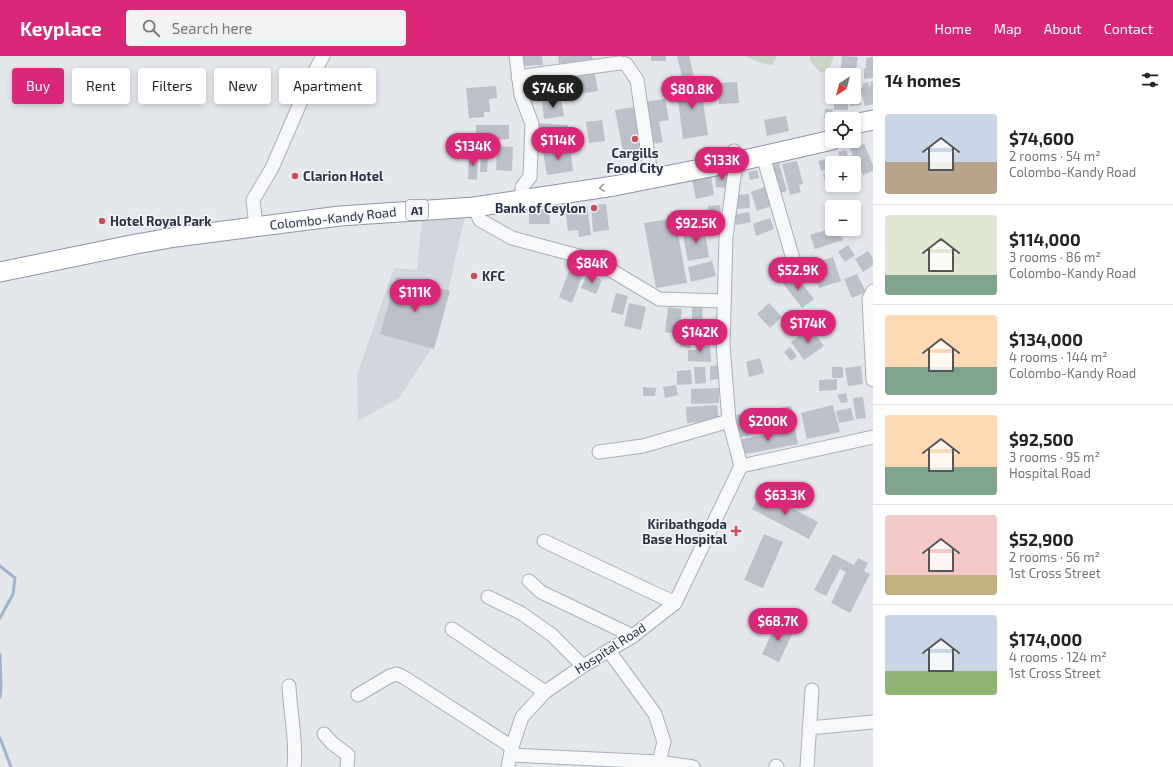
<!DOCTYPE html>
<meta charset="utf-8">
<style>
:root{--surface:#fff;--page:#f2f2f2;--text:#222;--muted:#767676;--line:#e0e0e0;--accent:#db2777}
body{margin:0;font-family:"Exo 2",sans-serif;background:var(--page);color:var(--text);height:100vh;display:flex;flex-direction:column;font-size:15px;white-space:nowrap}
*{box-sizing:border-box;margin:0}
p{font-size:13px;color:var(--muted)}
.icon{flex:none;width:22px;height:22px;fill:none;stroke:currentColor;stroke-width:2;stroke-linecap:round;stroke-linejoin:round}
.map{position:relative;flex:1;overflow:hidden}
.sheet{display:flex;flex-direction:column;background:var(--surface);width:300px}
.sheet>*{flex:none}
.guide{position:absolute;left:12px;top:12px;width:380px;height:36px;display:flex;gap:8px}
.needle{width:26px;rotate:216deg}
.fabs{position:absolute;left:825px;top:12px;display:grid;gap:8px}
.fabs a{display:grid;place-items:center;width:36px;height:36px;border-radius:4px;background:var(--surface);box-shadow:0 2px 6px #0003;font-size:20px}
.price{position:absolute;translate:-50% -34px;padding:0 9px;border-radius:14px;background:var(--accent);color:#fff;font-size:13px;line-height:26px;filter:drop-shadow(0 1px 2px #0008)}
.price::after{content:'';position:absolute;left:50%;top:24px;width:12px;height:9px;margin-left:-6px;background:inherit;clip-path:polygon(0 0,100% 0,50% 100%)}
.price.active{background:#222;color:#fff}
ul{padding:0;list-style:none}
li{display:flex;align-items:center;gap:12px;height:100px;padding:0 12px}
li+li{border-top:1px solid var(--line)}
li span{display:grid;place-items:center;flex:none;width:112px;height:80px;border-radius:4px;color:#555}
li>.icon{margin-inline-start:auto}
span .icon{width:48px;height:48px;fill:#fffc;stroke-width:1}
li b{font-size:17px}
h2{display:flex;justify-content:space-between;align-items:center;height:48px;padding:0 12px;font-size:17px}
.chip{padding:0 14px;border-radius:4px;background:var(--surface);box-shadow:0 2px 6px #0003;font-size:14px;line-height:36px}
.chip.active{background:var(--accent);color:#fff}
header{display:flex;align-items:center;gap:24px;box-sizing:border-box;height:56px;padding:0 20px;background:var(--accent);color:#fff}
header strong{font-size:19px}
nav{display:flex;gap:22px;margin-inline-start:auto;font-size:14px}
.search{width:280px;height:36px;background:var(--page);display:flex;align-items:center;gap:10px;box-sizing:border-box;padding:0 14px;border-radius:4px;color:var(--muted);font-size:15px}
main{display:flex;flex:1;min-height:0}
.map>svg:first-child{display:block}
</style>
<header>
<strong>Keyplace</strong>
<div class="search"><svg class="icon" aria-label="search" viewBox="0 0 24 24"><circle cx="10" cy="10" r="6"/><path d="M15 15l6 6"/></svg>Search here</div>
<nav><a>Home</a><a>Map</a><a>About</a><a>Contact</a></nav>
</header>
<main>
<div class="map">
<svg width="873" height="711" viewBox="0 0 873 711">
<rect width="100%" height="100%" fill="#e4e7ec"/>
<!-- built -->
<polygon fill="#d2d6de" points="465,160 437,284 399,342 358,365 357,319 394,212 417,214 422,161"/>
<!-- green -->
<g fill="#c9d6c5">
<polygon points="745,0 777,0 772,9 761,7"/>
<polygon points="810,0 834,0 828,15 821,17 810,5"/>
</g>
<g fill="none" stroke-linecap="round" stroke-linejoin="round">
<!-- stream -->
<g stroke="#9fb4cc" stroke-width="3">
<polyline points="0,510 15,522 13,538 0,562"/>
<polyline points="0,598 1,631 0,641"/>
<polyline points="0,682 11,711"/>
</g>
</g>
<!-- building -->
<g fill="#bbc0ca">
<polygon points="519,0 542,0 543,9 520,10"/>
<polygon points="558,0 592,0 593,4 559,8"/>
<rect x="651" y="0" width="15" height="5"/>
<polygon points="677,0 689,0 694,21 683,24"/>
<polygon points="842,0 858,1 856,14 841,12"/>
<polygon points="873,1 873,22 864,23 864,13 866,12 866,2"/>
<polygon points="594,13 598,35 577,38 573,17"/>
<polygon points="840,13 854,15 854,19 840,19"/>
<polygon points="556,20 559,39 534,42 532,22"/>
<polygon points="854,22 861,23 859,35 854,34"/>
<polygon points="700,25 708,79 683,83 676,28"/>
<polygon points="873,25 873,48 865,50 860,32 863,31 862,28 868,26 869,30 871,29 870,26"/>
<polygon points="737,26 739,47 719,48 718,27"/>
<polygon points="496,30 497,42 489,43 490,56 484,56 484,61 469,62 466,32"/>
<polygon points="854,38 861,38 861,49 850,50 849,41 854,41"/>
<rect x="834" y="41" width="14" height="13"/>
<polygon points="561,43 564,60 544,63 542,46"/>
<polygon points="665,43 669,64 659,66 663,86 651,88 644,46"/>
<polygon points="635,51 643,93 623,96 615,54"/>
<polygon points="825,53 833,53 832,63 824,63"/>
<polygon points="786,60 789,75 767,80 764,64"/>
<polygon points="602,64 605,85 589,87 586,66"/>
<polygon points="535,67 568,69 567,88 534,86"/>
<polygon points="476,69 509,69 509,83 496,84 496,93 476,93"/>
<polygon points="864,88 873,109 873,115 863,119 861,115 857,117 854,107 850,100 853,99 850,92"/>
<polygon points="497,90 513,91 512,115 496,114"/>
<polygon points="570,91 573,115 547,119 543,95"/>
<polygon points="846,94 850,106 841,107 838,96"/>
<polygon points="481,98 488,98 487,116 480,116"/>
<polygon points="469,99 478,99 477,124 468,123"/>
<polygon points="837,100 839,107 832,107 832,112 821,115 818,105"/>
<polygon points="797,105 803,128 799,129 801,136 790,139 782,108"/>
<polygon points="779,107 787,135 777,138 769,110"/>
<polygon points="757,114 759,122 750,124 748,116"/>
<polygon points="832,115 832,126 826,128 823,118"/>
<polygon points="715,118 728,118 727,132 716,131"/>
<polygon points="711,120 714,139 696,143 692,124"/>
<polygon points="768,130 774,149 757,155 751,136"/>
<polygon points="749,138 750,152 737,153 736,139"/>
<polygon points="606,148 609,174 593,176 591,149"/>
<polygon points="587,149 591,179 579,181 578,174 568,175 565,152"/>
<polygon points="720,149 722,164 710,165 708,150"/>
<polygon points="549,153 550,168 529,168 529,154"/>
<polygon points="749,156 751,166 736,169 734,159"/>
<polygon points="675,162 687,227 656,232 644,167"/>
<polygon points="770,162 774,173 756,180 753,168"/>
<polygon points="704,171 709,201 688,205 682,174"/>
<polygon points="832,172 839,173 843,184 815,193 810,179"/>
<polygon points="848,189 855,199 845,206 838,196"/>
<polygon points="868,195 873,202 873,209 863,216 855,203"/>
<polygon points="833,201 841,225 819,232 811,208"/>
<polygon points="712,205 716,220 691,226 688,211"/>
<polygon points="569,215 582,221 572,247 559,241"/>
<polygon points="587,218 602,224 596,238 581,232"/>
<polygon points="795,218 814,243 802,252 783,227"/>
<polygon points="857,218 866,236 852,242 844,223"/>
<polygon points="396,221 450,235 434,293 380,278"/>
<polygon points="616,237 628,240 623,259 611,256"/>
<polygon points="629,247 646,251 641,274 624,270"/>
<polygon points="692,247 703,247 702,267 692,267"/>
<polygon points="769,247 782,261 770,272 757,258"/>
<polygon points="668,251 682,253 679,278 665,276"/>
<polygon points="796,254 801,261 790,270 784,263"/>
<polygon points="807,257 815,264 806,274 799,267"/>
<polygon points="811,272 824,290 804,304 791,286"/>
<polygon points="682,282 692,284 690,293 680,290"/>
<polygon points="696,287 710,287 711,306 688,305 688,294 696,294"/>
<polygon points="790,291 797,300 791,305 784,296"/>
<polygon points="760,302 764,317 749,321 746,306"/>
<polygon points="721,309 721,323 710,324 710,310"/>
<polygon points="861,310 863,328 848,330 845,312"/>
<polygon points="694,311 705,311 706,327 695,328"/>
<rect x="832" y="311" width="11" height="11"/>
<polygon points="691,314 692,328 677,329 677,315"/>
<polygon points="837,323 837,334 819,335 819,324"/>
<polygon points="676,329 678,339 665,342 663,331"/>
<polygon points="643,331 656,332 655,340 643,340"/>
<polygon points="719,332 719,347 691,348 691,333"/>
<polygon points="846,337 848,346 841,347 837,339"/>
<polygon points="863,341 866,362 856,363 853,342"/>
<polygon points="717,349 719,365 687,367 686,351"/>
<polygon points="833,349 840,376 807,383 801,357"/>
<polygon points="791,350 794,365 748,372 749,380 740,381 736,359"/>
<polygon points="851,352 854,364 839,367 836,355"/>
<polygon points="795,373 798,388 741,399 738,384"/>
<polygon points="761,436 818,466 809,483 752,453"/>
<polygon points="764,478 783,486 763,532 744,524"/>
<polygon points="833,498 854,509 858,502 868,507 864,515 870,518 850,557 831,547 846,516 840,513 826,540 814,534"/>
<polygon points="777,566 794,574 779,606 762,598"/>
</g>
<g fill="none" stroke-linecap="round" stroke-linejoin="round">
<!-- minor casing -->
<g stroke="#a9aeb7" stroke-width="15">
<g id="minor">
<polyline points="516,0 521,39 532,68 530,121 522,131 522,144"/>
<polyline points="518,21 619,7 626,8 637,24 650,112"/>
<polyline points="763,100 794,206"/>
<polyline points="474,151 480,164 512,182 594,204 659,243 724,245"/>
<polyline points="256,170 253,144 272,112 311,22 323,0"/>
<polyline points="873,235 869,243 873,324"/>
<polyline points="599,396 643,390 729,365"/>
<polyline points="741,410 873,381"/>
<polyline points="544,485 675,547"/>
<polyline points="529,525 541,536 633,580"/>
<polyline points="488,541 521,557 552,579 583,610"/>
<polyline points="452,573 545,636"/>
<polyline points="609,595 655,658 664,686 659,706"/>
<path d="M289,630C290,657 297,684 294,711"/>
<polyline points="358,639 390,620 397,618 405,622 512,691"/>
<polyline points="809,672 873,666"/>
<polyline points="324,678 332,687 348,699 347,711"/>
<polyline points="511,699 659,706 693,711"/>
<polyline points="776,710 777,711"/>
<polyline points="508,711 512,691 522,661 545,636 583,610 633,580 675,547 741,410 729,365 723,289 726,181 736,106 734,95"/>
<polyline points="807,711 812,634"/>
</g>
</g>
<!-- highway casing -->
<g stroke="#8b94a3" stroke-width="21">
<g id="highway">
<polyline points="854,68 873,64"/>
<polyline points="0,216 136,188 176,181 340,160 474,151 614,130 736,106 832,84"/>
</g>
</g>
<!-- minor -->
<use href="#minor" stroke="#f7f8fa" stroke-width="13"/>
<!-- highway -->
<use href="#highway" stroke="#fff" stroke-width="19"/>
</g>
<!-- one-way arrows -->
<defs><path id="oneway-chevron" d="M-2-3.5L2.5 0L-2 3.5" fill="none" stroke-width="1.6" stroke-linecap="round" stroke-linejoin="round"/></defs>
<use stroke="#959aa2" href="#oneway-chevron" transform="translate(602 132) rotate(171)"/>
<!-- markers -->
<g fill="#d1495b" stroke="#f4f6f9" stroke-width="1.5">
<circle cx="635" cy="83" r="4"/>
<circle cx="295" cy="120" r="4"/>
<circle cx="594" cy="152" r="4"/>
<circle cx="102" cy="165" r="4"/>
<circle cx="474" cy="220" r="4"/>
<path d="M734 469h4v4h4v4h-4v4h-4v-4h-4v-4h4z"/>
</g>
<g text-anchor="middle" dominant-baseline="central" stroke-width="3" stroke-linejoin="round" paint-order="stroke">
<!-- shield labels -->
<rect fill="#f4f6f9" stroke="#676e7b" stroke-width="1" x="406" y="144" width="22" height="20" rx="3"/>
<g font-size="12" font-weight="bold" fill="#2b3445">
<text x="417" y="154">A1</text>
</g>
<!-- poi labels -->
<g font-size="13" font-weight="bold" fill="#2b3445" stroke="#f4f6f9" text-anchor="start">
<text x="635" y="97" text-anchor="middle">Cargills<tspan x="635" dy="15">Food City</tspan></text>
<text x="303" y="120">Clarion Hotel</text>
<text x="586" y="152" text-anchor="end">Bank of Ceylon</text>
<text x="110" y="165">Hotel Royal Park</text>
<text x="482" y="220">KFC</text>
<text x="727" y="468" text-anchor="end">Kiribathgoda<tspan x="727" dy="15">Base Hospital</tspan></text>
</g>
<!-- street labels -->
<g font-size="13" fill="#2b3445" stroke="#f4f6f9">
<text transform="translate(333 162) rotate(-6)">Colombo-Kandy Road</text>
<text transform="translate(610 592) rotate(-33)">Hospital Road</text>
</g>
</g>
</svg>
<div class="fabs">
<a><svg class="needle" viewBox="-14 -14 28 28"><path d="M0-13l5 13h-10z" fill="#e53935"/><path d="M0 13l5-13h-10z" fill="#767676"/></svg></a>
<a><svg class="icon" aria-label="locate" viewBox="0 0 24 24"><circle cx="12" cy="12" r="6"/><path d="M12 2v4M12 18v4M2 12h4M18 12h4"/></svg></a>
<a>+</a>
<a>−</a>
</div>
<b class="price active" style="left:553px;top:53px">$74.6K</b>
<b class="price" style="left:692px;top:54px">$80.8K</b>
<b class="price" style="left:558px;top:105px">$114K</b>
<b class="price" style="left:473px;top:111px">$134K</b>
<b class="price" style="left:722px;top:125px">$133K</b>
<b class="price" style="left:696px;top:188px">$92.5K</b>
<b class="price" style="left:592px;top:228px">$84K</b>
<b class="price" style="left:798px;top:235px">$52.9K</b>
<b class="price" style="left:415px;top:257px">$111K</b>
<b class="price" style="left:808px;top:288px">$174K</b>
<b class="price" style="left:700px;top:297px">$142K</b>
<b class="price" style="left:768px;top:386px">$200K</b>
<b class="price" style="left:785px;top:460px">$63.3K</b>
<b class="price" style="left:778px;top:586px">$68.7K</b>
<div class="guide">
<a class="chip active">Buy</a>
<a class="chip">Rent</a>
<a class="chip">Filters</a>
<a class="chip">New</a>
<a class="chip">Apartment</a>
</div>
</div>
<section class="sheet">
<h2>14 homes<svg class="icon" aria-label="filters" viewBox="0 0 24 24"><path d="M4 7h16M4 17h16"/><circle cx="9" cy="7" r="2"/><circle cx="15" cy="17" r="2"/></svg></h2>
<ul>
<li><span style="background:linear-gradient(#c9d6e8 60%,#b9a48a 0)"><svg class="icon" aria-label="home" viewBox="0 0 24 24"><path d="M3 11l9-7 9 7M6 9v11h12V9"/></svg></span><div><b>$74,600</b><p>2 rooms · 54 m²</p><p>Colombo-Kandy Road</p></div></li>
<li><span style="background:linear-gradient(#dfe7d0 75%,#7fa58c 0)"><svg class="icon" aria-label="home" viewBox="0 0 24 24"><path d="M3 11l9-7 9 7M6 9v11h12V9"/></svg></span><div><b>$114,000</b><p>3 rooms · 86 m²</p><p>Colombo-Kandy Road</p></div></li>
<li><span style="background:linear-gradient(#ffd9b3 65%,#7fa58c 0)"><svg class="icon" aria-label="home" viewBox="0 0 24 24"><path d="M3 11l9-7 9 7M6 9v11h12V9"/></svg></span><div><b>$134,000</b><p>4 rooms · 144 m²</p><p>Colombo-Kandy Road</p></div></li>
<li><span style="background:linear-gradient(#ffd9b3 65%,#7fa58c 0)"><svg class="icon" aria-label="home" viewBox="0 0 24 24"><path d="M3 11l9-7 9 7M6 9v11h12V9"/></svg></span><div><b>$92,500</b><p>3 rooms · 95 m²</p><p>Hospital Road</p></div></li>
<li><span style="background:linear-gradient(#f6c9c9 75%,#c2b280 0)"><svg class="icon" aria-label="home" viewBox="0 0 24 24"><path d="M3 11l9-7 9 7M6 9v11h12V9"/></svg></span><div><b>$52,900</b><p>2 rooms · 56 m²</p><p>1st Cross Street</p></div></li>
<li><span style="background:linear-gradient(#c9d6e8 70%,#8fb573 0)"><svg class="icon" aria-label="home" viewBox="0 0 24 24"><path d="M3 11l9-7 9 7M6 9v11h12V9"/></svg></span><div><b>$174,000</b><p>4 rooms · 124 m²</p><p>1st Cross Street</p></div></li>
</ul>
</section>
</main>
